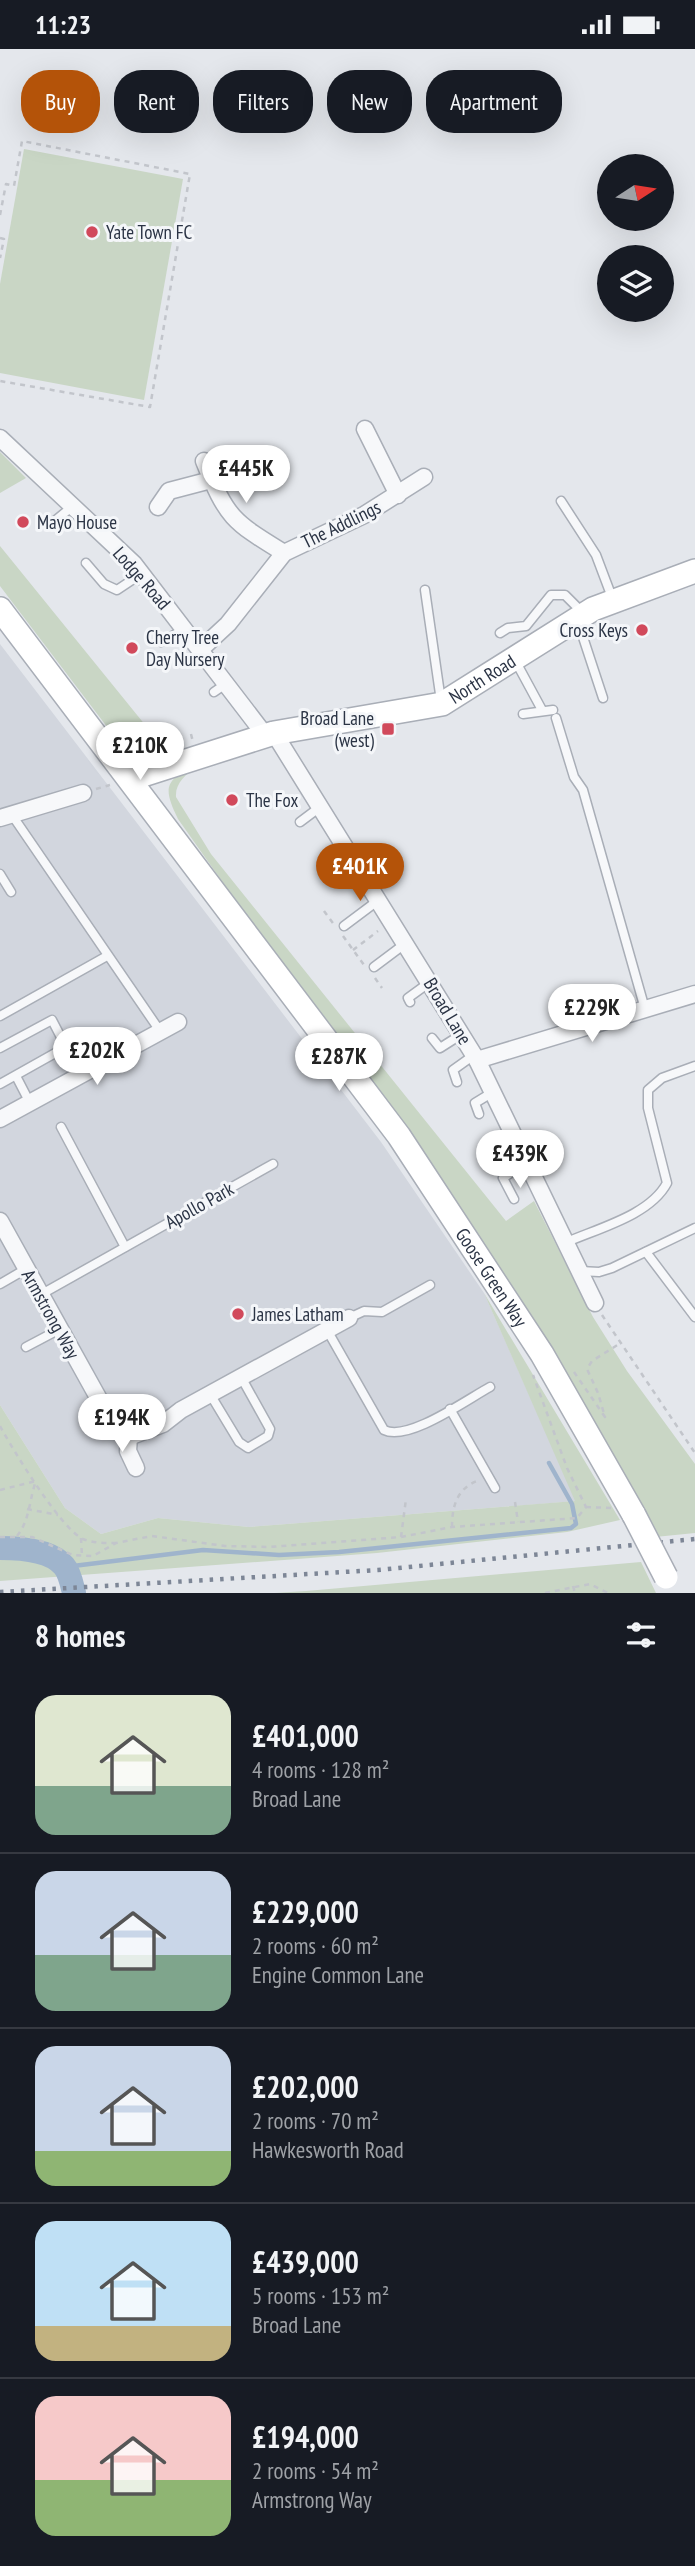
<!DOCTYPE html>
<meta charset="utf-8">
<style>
:root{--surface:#171b24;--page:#242831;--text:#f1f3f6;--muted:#9ea1a6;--line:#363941;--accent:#b45309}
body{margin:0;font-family:"PT Sans Narrow",sans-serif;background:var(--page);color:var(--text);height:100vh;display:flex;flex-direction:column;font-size:26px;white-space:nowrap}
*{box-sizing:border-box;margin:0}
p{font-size:23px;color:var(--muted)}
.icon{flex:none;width:38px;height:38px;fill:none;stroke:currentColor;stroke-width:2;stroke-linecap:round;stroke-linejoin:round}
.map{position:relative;height:1544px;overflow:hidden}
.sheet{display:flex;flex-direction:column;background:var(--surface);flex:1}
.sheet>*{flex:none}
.top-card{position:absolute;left:21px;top:21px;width:654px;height:63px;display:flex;gap:14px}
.needle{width:46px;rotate:78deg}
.controls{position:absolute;left:597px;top:105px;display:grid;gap:14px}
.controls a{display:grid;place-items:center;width:77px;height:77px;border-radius:50%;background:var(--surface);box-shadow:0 7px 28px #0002;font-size:35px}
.price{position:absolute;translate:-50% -60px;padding:0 16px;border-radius:24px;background:#fff;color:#222;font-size:23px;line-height:46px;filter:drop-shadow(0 2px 4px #0008)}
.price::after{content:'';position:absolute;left:50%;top:42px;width:21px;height:16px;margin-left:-10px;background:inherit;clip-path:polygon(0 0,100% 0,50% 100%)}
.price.active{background:var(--accent);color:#fff}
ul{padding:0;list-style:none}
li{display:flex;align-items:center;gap:21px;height:175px;padding:0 35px}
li+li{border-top:2px solid var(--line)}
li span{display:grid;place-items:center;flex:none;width:196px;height:140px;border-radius:21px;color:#555}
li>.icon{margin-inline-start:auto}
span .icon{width:84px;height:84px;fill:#fffc;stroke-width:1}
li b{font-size:30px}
h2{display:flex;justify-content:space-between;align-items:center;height:84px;padding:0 35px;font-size:30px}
.pill{padding:0 24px;border-radius:28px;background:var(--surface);box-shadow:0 7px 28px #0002;font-size:24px;line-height:63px}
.pill.active{background:var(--accent);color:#fff}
.status{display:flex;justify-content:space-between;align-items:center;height:49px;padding:0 35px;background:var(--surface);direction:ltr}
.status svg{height:19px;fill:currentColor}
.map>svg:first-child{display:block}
</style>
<div class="status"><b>11:23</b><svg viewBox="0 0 49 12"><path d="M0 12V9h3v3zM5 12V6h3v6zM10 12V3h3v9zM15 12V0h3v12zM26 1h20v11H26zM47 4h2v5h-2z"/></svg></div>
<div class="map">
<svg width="695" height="1544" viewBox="0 0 695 1544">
<rect width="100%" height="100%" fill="#e4e7ec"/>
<!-- built -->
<polygon fill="#d2d6de" points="0,595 381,1093 484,1244 576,1452 249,1478 158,1469 101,1485 65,1459 0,1356"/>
<!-- green -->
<g fill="#c9d6c5">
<polygon points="24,100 183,130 144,351 0,324 0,235"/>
<polygon points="0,403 26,429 0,444"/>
<path d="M0,497L163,698C144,697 133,686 114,687L0,537Z"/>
<path d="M196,717C186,726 175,734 176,748L211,805L506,1172L534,1152L593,1268L627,1322L695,1415V1484L655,1488L249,877L250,872L178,770C163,739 164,731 196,717Z"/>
<polygon points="484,1244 620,1471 567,1483 377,1504 0,1532 0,1356 65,1459 101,1485 158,1469 249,1478 575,1452"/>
<polygon points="641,1513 656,1544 275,1544 306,1542"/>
</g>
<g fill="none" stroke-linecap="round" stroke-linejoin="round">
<!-- stream -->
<polyline stroke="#9fb4cc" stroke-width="4.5" points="65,1518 203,1501 279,1506 339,1503 571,1479 576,1475 572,1455 549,1414"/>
<!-- river -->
<path stroke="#9fb4cc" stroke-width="24" d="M0,1499C19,1499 51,1501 64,1517C70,1524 72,1536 74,1544"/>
<!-- lane casing -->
<g stroke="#a9aeb7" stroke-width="11">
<g id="lane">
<polyline points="561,452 596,506 613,551"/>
<polyline points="51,475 73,457"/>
<polyline points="86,514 104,535 117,541 141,525"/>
<polyline points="425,541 441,652"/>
<polyline points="578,573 603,649"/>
<polyline points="500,584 508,579 526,577 551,546 565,546 582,563"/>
<polyline points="161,593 185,580"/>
<polyline points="516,613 542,661"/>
<polyline points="214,643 227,634"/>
<polyline points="523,665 553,661"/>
<polyline points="556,669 574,728 583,741 645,960"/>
<polyline points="12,766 160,982"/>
<polyline points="300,773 320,758"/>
<polyline points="0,825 11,843"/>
<polyline points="344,877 380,850"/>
<polyline points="374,918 406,894"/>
<polyline points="410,953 408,949 430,933"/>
<polyline points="0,967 107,907"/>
<polyline points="432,989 440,999 462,985"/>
<polyline points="0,999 52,971 66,998 0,1035"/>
<polyline points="16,1027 30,1054"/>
<polyline points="457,1033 453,1021 474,1006"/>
<polyline points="479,1065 475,1054 493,1043"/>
<polyline points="61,1078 125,1198"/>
<polyline points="514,1150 503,1129 527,1113"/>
<path d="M567,1193C599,1179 650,1166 667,1134L648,1059V1041L662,1029L695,1017"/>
<polyline points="646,1203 695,1268"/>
<polyline points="580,1222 599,1223 612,1219 695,1179"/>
<polyline points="0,1235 26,1220"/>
<polyline points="40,1246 273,1115"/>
<polyline points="349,1269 364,1262 382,1263 430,1236"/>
<path d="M327,1281L384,1381C408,1393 466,1351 490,1338"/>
<polyline points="26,1298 60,1280"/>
<polyline points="210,1345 239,1393 248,1399 268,1387 270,1380 241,1328"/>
<polyline points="450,1360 495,1439"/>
</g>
</g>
<!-- street casing -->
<g stroke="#a9aeb7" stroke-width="19">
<g id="street">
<polyline points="365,380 398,446"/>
<polyline points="0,389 134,515 265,686"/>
<path d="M204,412C227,469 232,472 284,504"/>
<polyline points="158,458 169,442 211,431"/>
<polyline points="201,600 228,575 284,504 364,466 424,428"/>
<polyline points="274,684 477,1011 595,1254"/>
<polyline points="0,769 83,744"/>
<polyline points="477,1011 695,945"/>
<polyline points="0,1070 178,973"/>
<polyline points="0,1172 115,1379 129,1388 163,1375 181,1361 349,1269"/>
<polyline points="129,1388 128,1402 136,1419"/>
</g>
</g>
<!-- secondary casing -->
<g stroke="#a9aeb7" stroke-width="26">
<g id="secondary">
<path id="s1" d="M0,560L399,1087L542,1305L634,1466"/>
<path id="s2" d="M130,730L274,684L442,655L593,560L695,522"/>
</g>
</g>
<!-- path -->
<g stroke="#c2c5cb" stroke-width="2.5" stroke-dasharray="5 5" stroke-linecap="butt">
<polyline points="0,166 6,135 14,137 22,92 190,125 150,358 0,332"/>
<polyline points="0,189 4,190 0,209"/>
<polyline points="191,685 193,693"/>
<polyline points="96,740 110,736"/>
<polyline points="324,862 335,877"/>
<polyline points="343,887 364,916"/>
<polyline points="353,901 378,882"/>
<polyline points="375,929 382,939"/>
<polyline points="602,1266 695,1404"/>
<polyline points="574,1323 605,1368 598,1344 587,1320 592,1312 619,1295"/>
<path d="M0,1377C13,1401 61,1480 83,1490C93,1494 105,1494 116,1494"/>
<polyline points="0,1441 36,1432"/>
<polyline points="515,1453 518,1473"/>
<polyline points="586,1458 611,1459"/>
<polyline points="27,1460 58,1466"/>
<path d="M452,1478C452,1457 457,1440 477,1432"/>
<path d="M17,1487C30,1471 29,1451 36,1432"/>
<polyline points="0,1488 32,1488 73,1506 93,1507 116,1494 152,1487 225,1497 269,1498 401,1488 452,1478 577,1469 586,1458 567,1419 533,1326"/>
<polyline points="401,1488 406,1450"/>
<polyline points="81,1489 82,1507"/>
<polyline points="573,1537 575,1544"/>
<polyline points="545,1544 590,1535 608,1544"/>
</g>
<!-- lane -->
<use href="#lane" stroke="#f7f8fa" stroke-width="8"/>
<!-- street -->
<use href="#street" stroke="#f7f8fa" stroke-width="16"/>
<!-- secondary -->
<use href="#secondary" stroke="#fff" stroke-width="23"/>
<!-- rail -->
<polyline stroke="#7d8696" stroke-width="4.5" stroke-dasharray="3.5 7" stroke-linecap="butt" points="0,1543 378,1521 695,1490"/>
<!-- secondary-bridge casing -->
<g stroke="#a9aeb7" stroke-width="26" stroke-linecap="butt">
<polyline id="secondary-bridge" points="634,1466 666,1528"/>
</g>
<!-- secondary-bridge -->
<use href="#secondary-bridge" stroke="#fff" stroke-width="23"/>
</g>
<!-- markers -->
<g fill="#d1495b" stroke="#f4f6f9" stroke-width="2.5">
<circle cx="92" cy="183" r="7"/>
<circle cx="23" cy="473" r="7"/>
<circle cx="642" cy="581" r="7"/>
<circle cx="132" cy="599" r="7"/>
<rect x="381" y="673" width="14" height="14" rx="3.5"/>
<circle cx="232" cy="751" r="7"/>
<circle cx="238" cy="1265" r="7"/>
</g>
<g text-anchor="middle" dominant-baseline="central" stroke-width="6" stroke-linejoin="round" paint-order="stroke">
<!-- poi labels -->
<g font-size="19" fill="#2b3445" stroke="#f4f6f9" text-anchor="start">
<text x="106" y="183">Yate Town FC</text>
<text x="37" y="473">Mayo House</text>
<text x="628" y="581" text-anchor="end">Cross Keys</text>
<text x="146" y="588">Cherry Tree<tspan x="146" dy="22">Day Nursery</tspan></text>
<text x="374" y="669" text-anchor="end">Broad Lane<tspan x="374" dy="22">(west)</tspan></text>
<text x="246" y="751">The Fox</text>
<text x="252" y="1265">James Latham</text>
</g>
<!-- street labels -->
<g font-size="19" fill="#2b3445" stroke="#f4f6f9">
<text transform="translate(341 475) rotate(-26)">The Addlings</text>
<text transform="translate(142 529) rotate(49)">Lodge Road</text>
<text stroke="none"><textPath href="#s2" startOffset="369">North Road</textPath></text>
<text transform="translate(448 962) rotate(59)">Broad Lane</text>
<text transform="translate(199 1156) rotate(-29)">Apollo Park</text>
<text stroke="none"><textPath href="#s1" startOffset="830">Goose Green Way</textPath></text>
<text transform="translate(51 1265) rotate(61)">Armstrong Way</text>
</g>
</g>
</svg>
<div class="controls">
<a><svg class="needle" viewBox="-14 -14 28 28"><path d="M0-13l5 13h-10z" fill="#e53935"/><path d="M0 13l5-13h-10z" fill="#9ea1a6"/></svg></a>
<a><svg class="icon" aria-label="layers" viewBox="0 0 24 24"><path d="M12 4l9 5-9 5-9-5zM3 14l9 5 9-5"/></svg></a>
</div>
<b class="price" style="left:246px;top:456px">£445K</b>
<b class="price" style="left:140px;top:733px">£210K</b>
<b class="price active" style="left:360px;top:854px">£401K</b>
<b class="price" style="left:592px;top:995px">£229K</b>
<b class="price" style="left:97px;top:1038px">£202K</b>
<b class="price" style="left:339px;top:1044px">£287K</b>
<b class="price" style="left:520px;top:1141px">£439K</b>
<b class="price" style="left:122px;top:1405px">£194K</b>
<div class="top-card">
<a class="pill active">Buy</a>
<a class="pill">Rent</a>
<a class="pill">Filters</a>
<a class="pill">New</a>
<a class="pill">Apartment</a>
</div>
</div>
<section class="sheet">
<h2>8 homes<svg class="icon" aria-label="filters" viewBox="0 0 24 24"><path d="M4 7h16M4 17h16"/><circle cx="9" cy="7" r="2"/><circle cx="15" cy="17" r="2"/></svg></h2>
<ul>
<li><span style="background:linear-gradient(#dfe7d0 65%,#7fa58c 0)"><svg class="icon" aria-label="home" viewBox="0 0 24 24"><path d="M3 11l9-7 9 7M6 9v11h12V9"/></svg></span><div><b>£401,000</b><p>4 rooms · 128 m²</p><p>Broad Lane</p></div></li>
<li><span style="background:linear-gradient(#c9d6e8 60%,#7fa58c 0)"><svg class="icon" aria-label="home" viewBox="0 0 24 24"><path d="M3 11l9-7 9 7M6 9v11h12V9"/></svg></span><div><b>£229,000</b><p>2 rooms · 60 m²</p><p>Engine Common Lane</p></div></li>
<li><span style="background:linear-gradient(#c9d6e8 75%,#8fb573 0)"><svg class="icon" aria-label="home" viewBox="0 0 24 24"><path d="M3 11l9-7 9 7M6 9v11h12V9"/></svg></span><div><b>£202,000</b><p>2 rooms · 70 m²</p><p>Hawkesworth Road</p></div></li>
<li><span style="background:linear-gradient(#bfe0f5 75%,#c2b280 0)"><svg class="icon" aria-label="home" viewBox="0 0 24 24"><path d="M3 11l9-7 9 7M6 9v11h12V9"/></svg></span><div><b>£439,000</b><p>5 rooms · 153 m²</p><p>Broad Lane</p></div></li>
<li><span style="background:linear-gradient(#f6c9c9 60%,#8fb573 0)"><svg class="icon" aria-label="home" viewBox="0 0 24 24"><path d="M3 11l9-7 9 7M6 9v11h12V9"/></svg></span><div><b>£194,000</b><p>2 rooms · 54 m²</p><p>Armstrong Way</p></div></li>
</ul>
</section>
